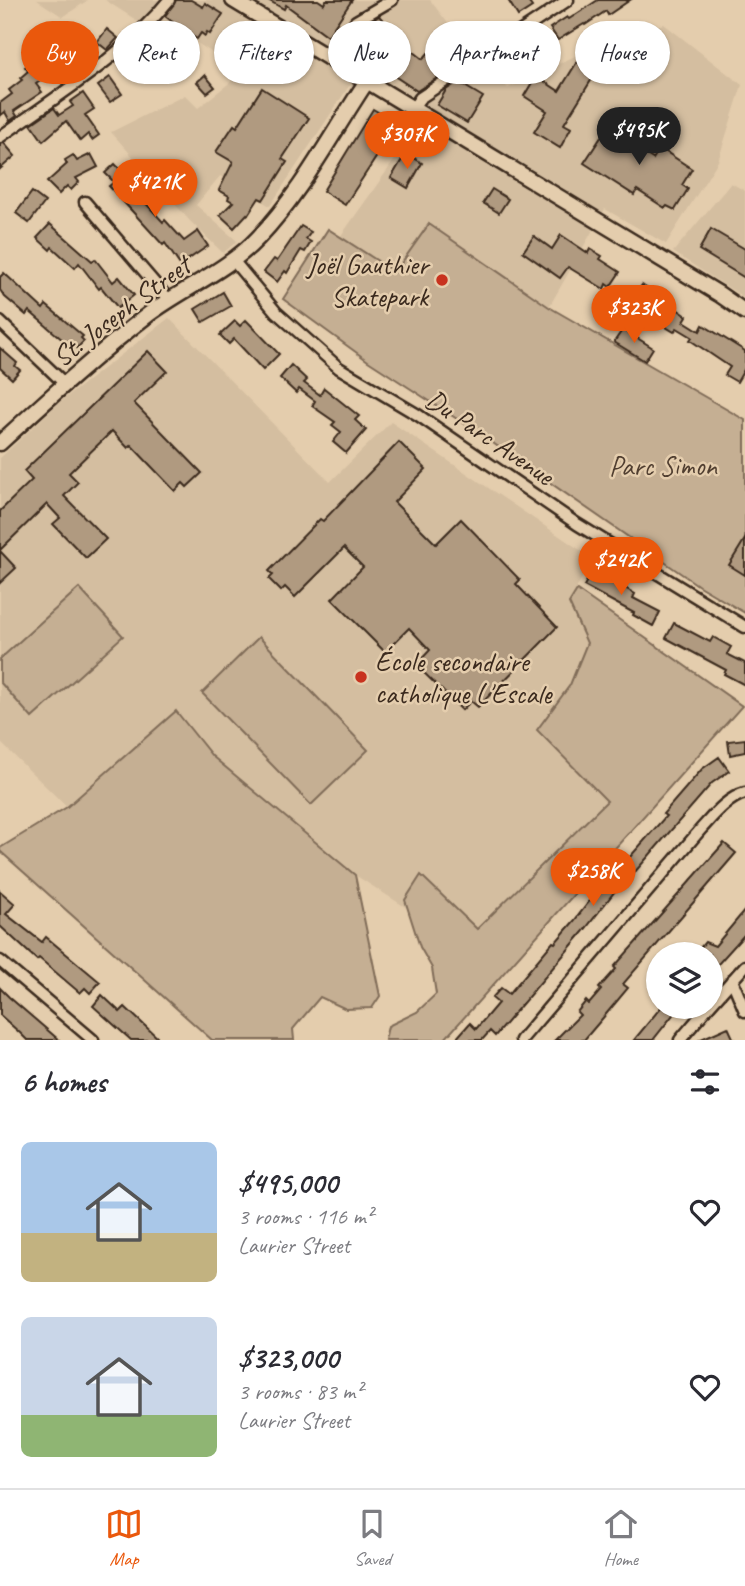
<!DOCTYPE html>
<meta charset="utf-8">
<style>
:root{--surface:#fff;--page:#f2f2f3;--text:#2b2b33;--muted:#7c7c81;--line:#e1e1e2;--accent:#ea580c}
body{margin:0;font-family:Caveat,sans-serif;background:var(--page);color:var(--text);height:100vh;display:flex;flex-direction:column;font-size:26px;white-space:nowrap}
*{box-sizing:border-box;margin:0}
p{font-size:23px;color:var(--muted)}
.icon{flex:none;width:38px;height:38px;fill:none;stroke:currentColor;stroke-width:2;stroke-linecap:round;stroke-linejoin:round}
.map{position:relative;height:1040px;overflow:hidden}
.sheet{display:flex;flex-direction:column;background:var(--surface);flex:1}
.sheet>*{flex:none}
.top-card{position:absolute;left:21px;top:21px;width:704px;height:63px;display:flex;gap:14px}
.buttons{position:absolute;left:646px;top:942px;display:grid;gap:14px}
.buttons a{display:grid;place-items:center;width:77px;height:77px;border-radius:50%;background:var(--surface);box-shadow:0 2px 5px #0004;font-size:35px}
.price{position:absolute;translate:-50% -60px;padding:0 16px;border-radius:24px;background:var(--accent);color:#fff;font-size:23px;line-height:46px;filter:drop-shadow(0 2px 4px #0008)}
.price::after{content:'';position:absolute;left:50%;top:42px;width:21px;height:16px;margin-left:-10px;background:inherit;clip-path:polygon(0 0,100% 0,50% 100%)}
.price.active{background:#222;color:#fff}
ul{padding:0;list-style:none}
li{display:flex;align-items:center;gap:21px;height:175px;padding:0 21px}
li span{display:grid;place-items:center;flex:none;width:196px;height:140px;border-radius:10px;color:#555}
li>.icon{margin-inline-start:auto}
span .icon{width:84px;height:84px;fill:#fffc;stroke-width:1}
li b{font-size:30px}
h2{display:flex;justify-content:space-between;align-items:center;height:84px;padding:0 21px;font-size:30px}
.chip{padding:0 24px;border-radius:32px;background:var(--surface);box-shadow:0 2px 5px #0004;font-size:24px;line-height:63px}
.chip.active{background:var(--accent);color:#fff}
.dock{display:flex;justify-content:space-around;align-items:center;height:98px;border-top:2px solid var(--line);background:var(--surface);font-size:19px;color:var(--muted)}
.dock a{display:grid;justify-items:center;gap:4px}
.dock .active{color:var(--accent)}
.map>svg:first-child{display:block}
</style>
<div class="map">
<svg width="745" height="1040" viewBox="0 0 745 1040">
<rect width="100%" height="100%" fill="#e4cdad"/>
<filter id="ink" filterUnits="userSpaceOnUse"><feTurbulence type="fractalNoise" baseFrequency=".0143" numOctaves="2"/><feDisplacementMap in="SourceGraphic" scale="14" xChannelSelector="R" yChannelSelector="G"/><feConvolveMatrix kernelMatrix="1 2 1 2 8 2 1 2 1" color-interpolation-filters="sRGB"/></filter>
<g filter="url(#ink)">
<!-- built -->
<g fill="#d4bea0">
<polygon points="37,0 88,0 63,17"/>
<polygon points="105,0 430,0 474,57 508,88 617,36 664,24 742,85 718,161 666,244 605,209 549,307 429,225 395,272 340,237 430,110 377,74 349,86 270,206 220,176 196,205 237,241 223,253 189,220 111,132 185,95 198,108 233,80 211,52 168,24 147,27"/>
<polygon points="731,183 745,191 745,294 743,297 673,252"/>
<polygon points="169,318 330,482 391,422 592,558 569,603 587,642 570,685 537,730 607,801 465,945 355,875 212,756 176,711 67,807 0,742 0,458 60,402"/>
</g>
<!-- green -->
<g fill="#c5af93" stroke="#806c58" stroke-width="2">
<polygon points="429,224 549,307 745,420 745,613 699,586 477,432 368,361 283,299 328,229 395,272"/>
<polygon points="79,588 123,636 32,718 0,682 0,659"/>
<polygon points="577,590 742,706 444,1040 385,1040 388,1026 417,1012 436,994 432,968 420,947 405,900 421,875 477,929 607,801 537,730 570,685 587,643 569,603"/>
<polygon points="259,637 368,750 311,805 202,693"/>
<polygon points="176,711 212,756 355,875 380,996 372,1008 346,1009 320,997 293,1029 294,1040 212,1040 0,851 0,848 67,807"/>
</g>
<!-- building -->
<g fill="#b09a80" stroke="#3b2a1e" stroke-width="2">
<polygon points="176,0 191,0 203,7 205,3 223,14 210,34 207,32 205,36 201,33 197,39 185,32 174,45 168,39 179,27 165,16"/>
<polygon points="268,0 318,0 324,4 326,0 352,0 328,36 286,5 284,9"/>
<polygon points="508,0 527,0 532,7 518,16"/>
<polygon points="598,0 630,0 608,15 606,11 585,25 584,24 558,40 550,28 567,17 569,19"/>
<polygon points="379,16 383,20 375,28 377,30 361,48 352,40 361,27"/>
<polygon points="474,27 485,43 477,49 466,32"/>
<polygon points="107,29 118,38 107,50 97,42"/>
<polygon points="247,34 261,43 249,62 236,54"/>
<polygon points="533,37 542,50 527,59 524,55 499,71 493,63"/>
<polygon points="141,40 151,49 146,54 157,64 145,77 135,68 142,60 131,50"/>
<polygon points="409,48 423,59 428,53 451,69 417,91 387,71"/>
<polygon points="48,49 61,66 36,84 42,92 14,111 17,116 10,121 5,112 0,116 0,103 12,94 9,90 22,80 20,78 28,71 25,67"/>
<polygon points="577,62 595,74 564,124 571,128 560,148 534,132 547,111 524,96 536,76 559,91"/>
<polygon points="205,75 215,87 207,93 197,82"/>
<polygon points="110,77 122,94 110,102 98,86"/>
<polygon points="458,82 483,97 467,123 437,105 446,90"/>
<polygon points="262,88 309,118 282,159 287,162 263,200 259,198 248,215 247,214 234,228 220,215 233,202 228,199 229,196 219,190 233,162 216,152 234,125 237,127"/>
<polygon points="83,93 94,109 85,115 99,135 92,140 88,134 80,141 66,121 43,141 31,124 54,108 59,115 73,106 70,102"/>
<polygon points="373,109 398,124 345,205 323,191"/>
<polygon points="622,116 638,127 628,143 653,159 660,148 692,169 682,185 688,189 675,210 667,206 665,208 637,190 634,195 584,163 609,125 614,128"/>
<polygon points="4,143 15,156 0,169 0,144"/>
<polygon points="406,153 422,163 408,188 391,178"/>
<polygon points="91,154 98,167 76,178 79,182 71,190 67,186 59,194 47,182 67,164 65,160 73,155 77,161"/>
<polygon points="115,164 133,183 130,186 163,222 165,220 184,241 198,231 208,246 180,265 165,243 163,245 109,186 114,182 105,173"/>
<polygon points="492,189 508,199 499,213 483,203"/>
<polygon points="32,192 45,202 29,223 16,213"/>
<polygon points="50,224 92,261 95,259 113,282 119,277 134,295 118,308 101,287 99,289 79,263 75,268 52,247 50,250 37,238"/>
<polygon points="301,226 311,232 306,239 311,242 305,252 301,250 287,273 285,271 277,282 264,272 274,259 277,261"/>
<polygon points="711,229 745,249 745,278 699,250"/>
<polygon points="561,235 588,253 590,249 602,256 600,259 620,272 610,287 606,284 604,289 568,267 560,278 523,252 534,236 552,249"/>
<polygon points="4,273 43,309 46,305 83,336 81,338 84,341 77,348 75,345 72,348 29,311 26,315 5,297 0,290 0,277"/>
<polygon points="642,285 687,316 684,321 700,331 703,325 745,351 745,368 737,382 725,375 730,367 690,340 692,337 677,328 674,332 666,327 668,322 665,320 667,317 652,307 648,314 635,306 639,300 634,297"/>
<polygon points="223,292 231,306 203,322 195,309"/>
<polygon points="246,320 279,354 263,370 234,339 229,344 220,335 235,321 240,326"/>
<polygon points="623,329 653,348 645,361 614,342"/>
<polygon points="0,348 17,363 15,366 20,370 12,379 0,368"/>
<polygon points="148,351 167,371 134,403 202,473 187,487 183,483 175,491 131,445 128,448 112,431 69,473 78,482 64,496 106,539 86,558 53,524 60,518 47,504 0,550 0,511 32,480 24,471"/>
<polygon points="291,365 307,380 304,383 320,395 324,388 359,416 355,420 366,430 346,453 333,442 341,432 332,425 335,422 312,406 315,401 299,389 296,393 280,378"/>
<polygon points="399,442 426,469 394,502 436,544 461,519 520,580 516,584 557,627 478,707 471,701 462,710 416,665 430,650 409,628 385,652 332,599 363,567 344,548 295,597 285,587 281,591 269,579 273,575 269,571 320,519 323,521"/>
<polygon points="745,539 745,575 729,565"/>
<polygon points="0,551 16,568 0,583"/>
<polygon points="593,569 635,594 633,598 660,612 653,626 633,615 634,613 584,586"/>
<polygon points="674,623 710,642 713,637 731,647 727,654 745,663 745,685 724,674 726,670 666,638"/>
<polygon points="745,739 745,752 730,755 728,741"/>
<polygon points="719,757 729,771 712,783 621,888 619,886 583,932 495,1036 490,1031 482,1040 455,1040 470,1023 476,1029 498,1003 492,998 501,988 509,994 553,942 555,943 574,921 605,881 607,883 666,816 663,814 702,769"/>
<polygon points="724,843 736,853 623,984 628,988 607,1013 584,1040 555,1040 580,1015 577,1012 586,1001 589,1004 601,990 599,988 616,969 614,967"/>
<polygon points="0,891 15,904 6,914 42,942 46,937 100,982 90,993 85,988 80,993 39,958 37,960 0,926"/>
<polygon points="745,910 745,934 710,973 710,954 701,954 703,952 699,949 705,942 715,946"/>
<polygon points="0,988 9,997 59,1040 27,1040 20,1033 0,1015"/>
<polygon points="102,995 120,1012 125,1007 160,1040 131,1040 93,1006"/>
<polygon points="662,1006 680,1006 653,1040 634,1040"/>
<polygon points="728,1027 734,1040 699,1040"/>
</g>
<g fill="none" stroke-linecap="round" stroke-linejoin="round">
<!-- street casing -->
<g stroke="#3b2a1e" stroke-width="15">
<g id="street">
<polyline points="329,58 356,21 392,0"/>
<polyline points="413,108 420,98 568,0"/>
<path d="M0,137C58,95 124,56 169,0"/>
<polyline points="85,202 169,300"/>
<polyline points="232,259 276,312 339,368 418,415 577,524 745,627"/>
<polyline points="0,322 65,384"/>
<polyline points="0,961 93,1040"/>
<polyline points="732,980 745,1011"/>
<polyline points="710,1005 745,966"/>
<path d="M521,1040L701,829C713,816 727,798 745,793"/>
<polyline points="680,1040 709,1006"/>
</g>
</g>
<!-- secondary casing -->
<g stroke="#3b2a1e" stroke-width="19">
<g id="secondary">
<polyline points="233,0 719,294 745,312"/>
<path d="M0,443C48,399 97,354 149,314C184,288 228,270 258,238C302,192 332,133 367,81"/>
</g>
</g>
<!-- street -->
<use href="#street" stroke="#e4cdad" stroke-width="10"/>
<!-- secondary -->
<use href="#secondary" stroke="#e4cdad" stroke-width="14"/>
</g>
</g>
<!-- markers -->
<g fill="#c8321e" stroke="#e4cdad" stroke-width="2.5">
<circle cx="442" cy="280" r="7"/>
<circle cx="361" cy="677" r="7"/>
</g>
<g text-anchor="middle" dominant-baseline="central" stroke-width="5" stroke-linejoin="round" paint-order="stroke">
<!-- poi labels -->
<g font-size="28" fill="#3b2a1e" stroke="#e4cdad" text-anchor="end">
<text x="428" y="264">Joël Gauthier<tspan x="428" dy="32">Skatepark</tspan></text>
<text x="375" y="661" text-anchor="start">École secondaire<tspan x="375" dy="32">catholique L'Escale</tspan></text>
</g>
<!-- street labels -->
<g font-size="28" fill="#3b2a1e" stroke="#e4cdad">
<text transform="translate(121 311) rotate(-37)">St. Joseph Street</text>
<text transform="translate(490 437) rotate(34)">Du Parc Avenue</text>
</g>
<!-- park labels -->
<g font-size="28" fill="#503e30" stroke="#e4cdad">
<text x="663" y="465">Parc Simon</text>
</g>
</g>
</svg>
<div class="buttons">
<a><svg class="icon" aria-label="layers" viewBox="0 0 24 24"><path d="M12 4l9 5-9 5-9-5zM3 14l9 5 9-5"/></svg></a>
</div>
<b class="price active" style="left:639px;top:167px">$495K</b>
<b class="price" style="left:407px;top:171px">$307K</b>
<b class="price" style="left:155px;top:219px">$421K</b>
<b class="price" style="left:634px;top:345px">$323K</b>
<b class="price" style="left:621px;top:597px">$242K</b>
<b class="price" style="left:593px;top:908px">$258K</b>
<div class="top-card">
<a class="chip active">Buy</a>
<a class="chip">Rent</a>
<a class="chip">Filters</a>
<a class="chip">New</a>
<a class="chip">Apartment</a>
<a class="chip">House</a>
</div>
</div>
<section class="sheet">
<h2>6 homes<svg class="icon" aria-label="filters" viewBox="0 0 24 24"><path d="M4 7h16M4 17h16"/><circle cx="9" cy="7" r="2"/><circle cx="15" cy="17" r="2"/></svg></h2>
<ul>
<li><span style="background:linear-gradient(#a9c7e8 65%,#c2b280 0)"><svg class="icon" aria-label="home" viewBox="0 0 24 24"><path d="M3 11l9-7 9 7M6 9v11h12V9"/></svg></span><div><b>$495,000</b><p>3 rooms · 116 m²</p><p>Laurier Street</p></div><svg class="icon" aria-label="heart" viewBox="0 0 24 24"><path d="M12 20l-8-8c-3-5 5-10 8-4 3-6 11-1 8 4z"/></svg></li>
<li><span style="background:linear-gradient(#c9d6e8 70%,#8fb573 0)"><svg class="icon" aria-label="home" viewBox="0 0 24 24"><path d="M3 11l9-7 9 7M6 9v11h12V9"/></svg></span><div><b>$323,000</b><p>3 rooms · 83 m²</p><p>Laurier Street</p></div><svg class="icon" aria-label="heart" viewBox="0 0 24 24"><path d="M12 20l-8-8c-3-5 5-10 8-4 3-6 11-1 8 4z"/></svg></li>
</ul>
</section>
<nav class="dock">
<a class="active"><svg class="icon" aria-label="map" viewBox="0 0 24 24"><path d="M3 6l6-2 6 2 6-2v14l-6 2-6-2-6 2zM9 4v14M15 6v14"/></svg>Map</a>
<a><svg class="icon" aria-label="saved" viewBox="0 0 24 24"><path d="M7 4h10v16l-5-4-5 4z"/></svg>Saved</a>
<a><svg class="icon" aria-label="home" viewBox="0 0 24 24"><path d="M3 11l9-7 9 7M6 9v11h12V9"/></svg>Home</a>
</nav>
